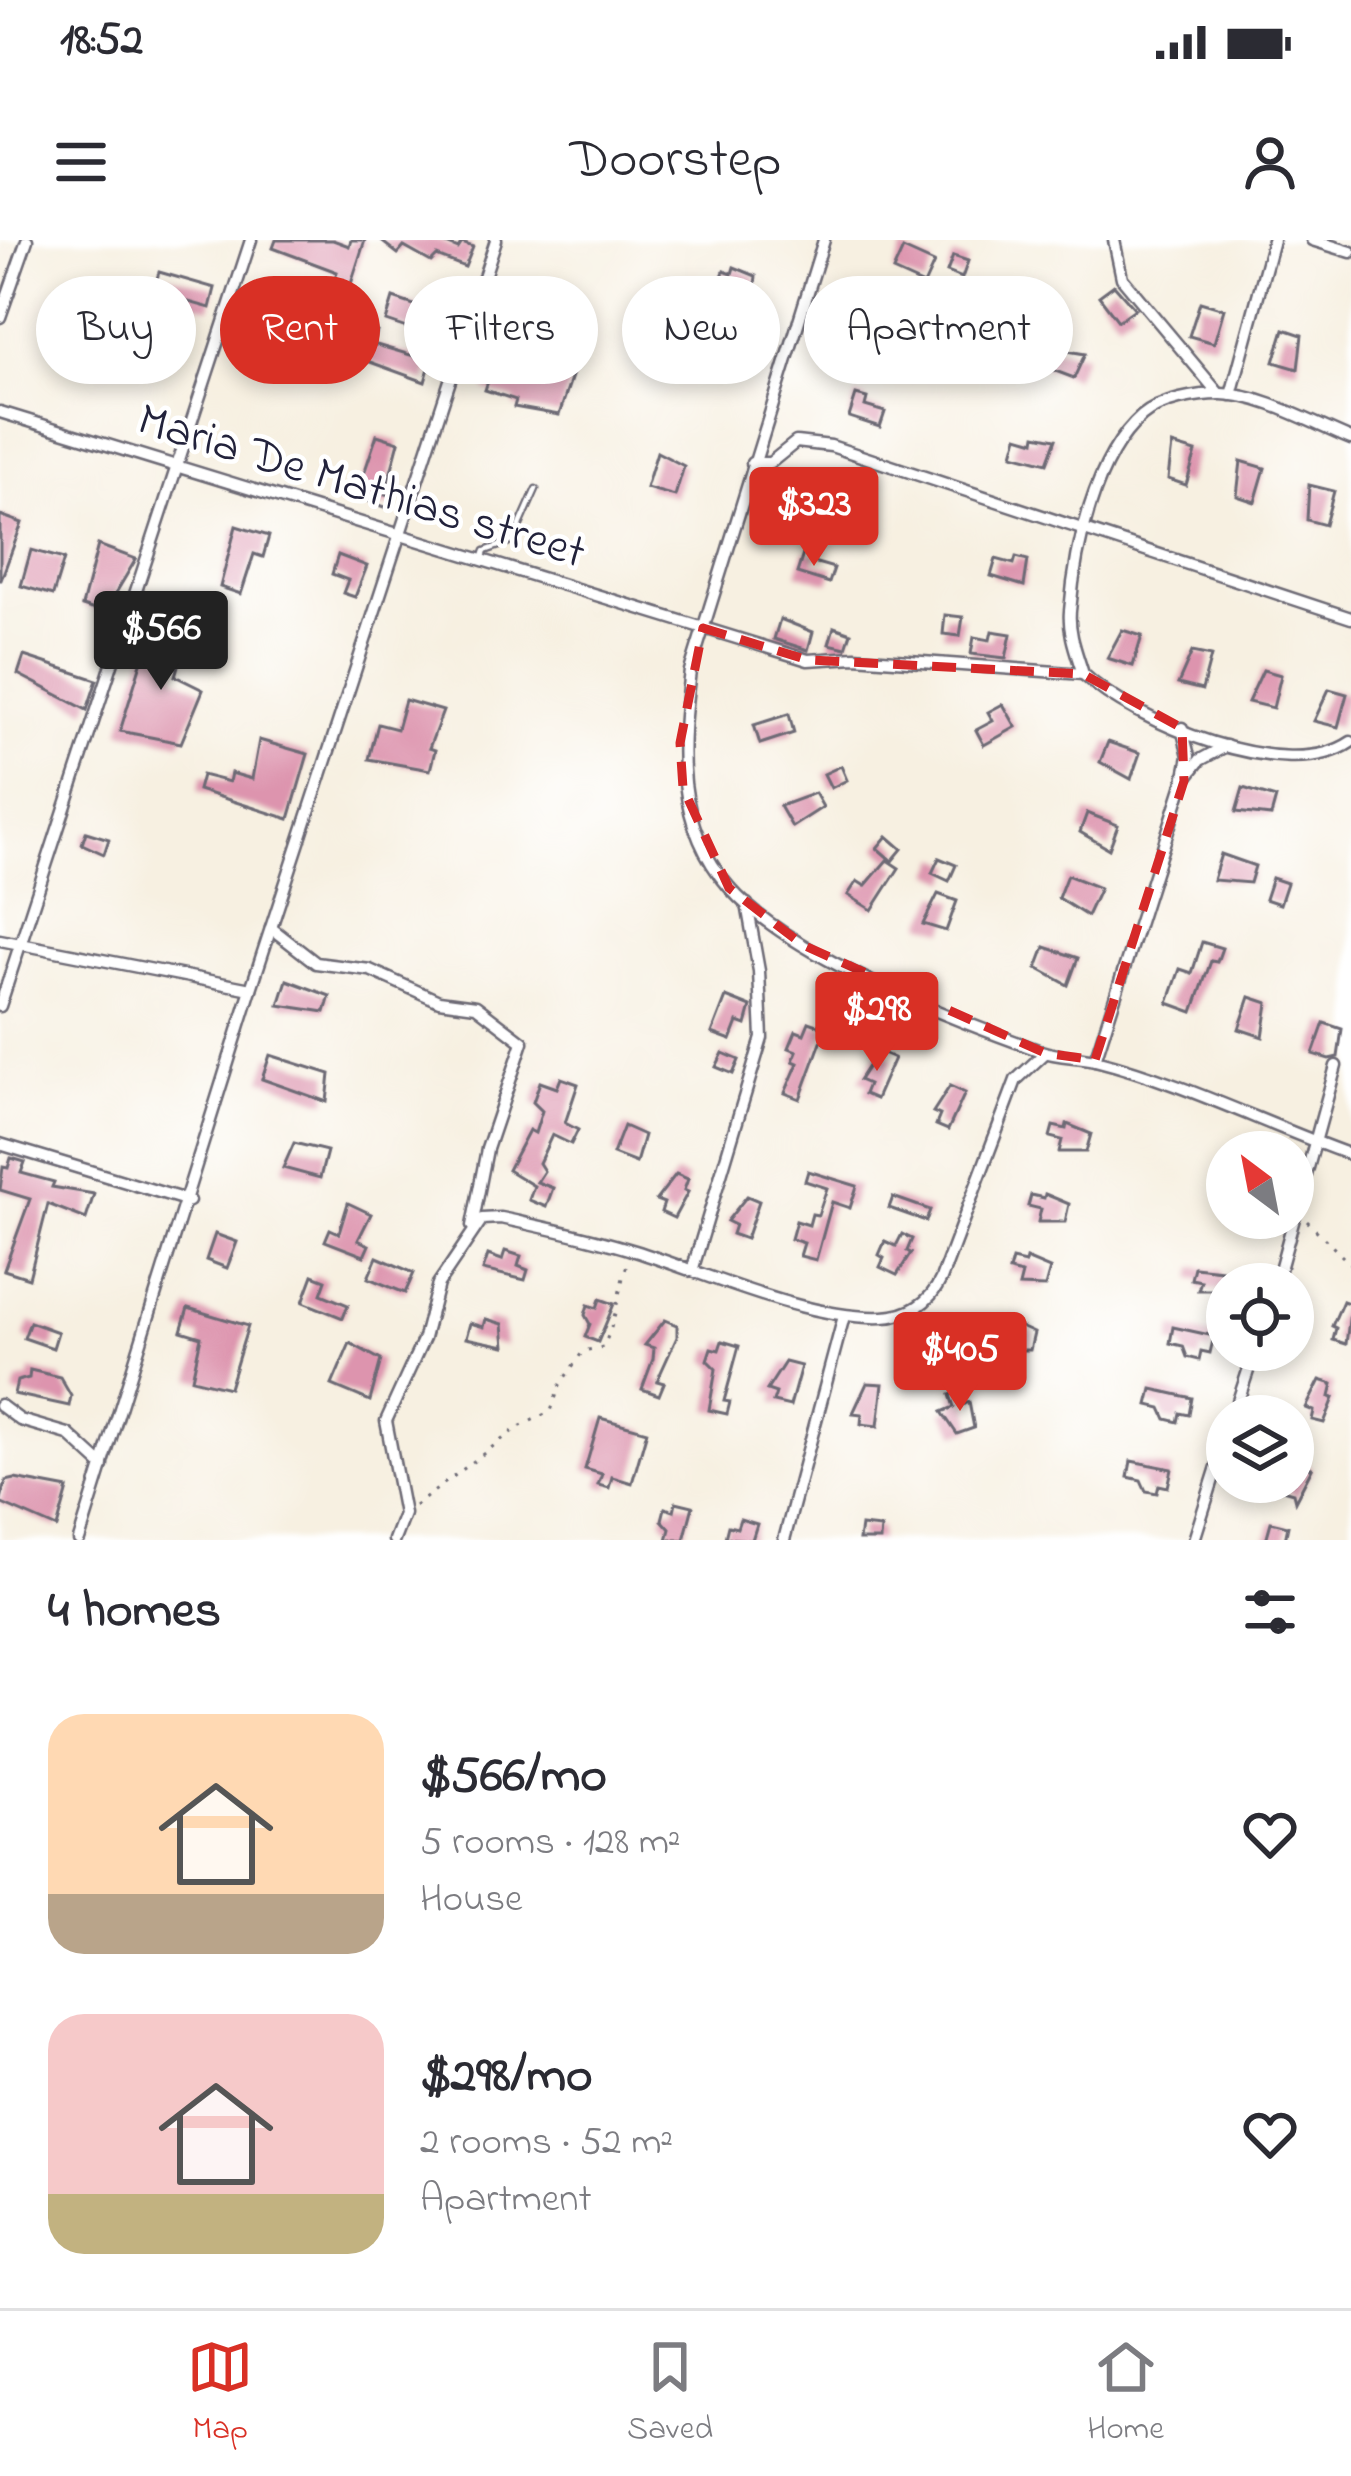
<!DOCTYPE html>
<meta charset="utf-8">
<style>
:root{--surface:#fff;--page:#f7f7f7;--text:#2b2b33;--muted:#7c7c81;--line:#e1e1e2;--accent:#d93025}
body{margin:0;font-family:"Indie Flower",sans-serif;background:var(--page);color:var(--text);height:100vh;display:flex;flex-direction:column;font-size:45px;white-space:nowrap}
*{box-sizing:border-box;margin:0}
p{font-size:39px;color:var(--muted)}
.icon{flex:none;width:66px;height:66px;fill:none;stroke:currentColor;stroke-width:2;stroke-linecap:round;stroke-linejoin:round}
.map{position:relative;height:1300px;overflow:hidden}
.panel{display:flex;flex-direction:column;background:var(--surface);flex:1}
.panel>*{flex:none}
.guide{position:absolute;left:36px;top:36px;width:1281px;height:108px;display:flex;gap:24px}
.needle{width:78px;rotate:328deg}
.tools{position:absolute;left:1206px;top:891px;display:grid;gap:24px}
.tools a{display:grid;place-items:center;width:108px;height:108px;border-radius:50%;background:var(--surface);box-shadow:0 6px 18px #0003;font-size:60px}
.price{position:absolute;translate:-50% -102px;padding:0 27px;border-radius:12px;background:var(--accent);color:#fff;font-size:39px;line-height:78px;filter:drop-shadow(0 3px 6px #0008)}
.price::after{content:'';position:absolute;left:50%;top:72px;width:36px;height:27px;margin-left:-18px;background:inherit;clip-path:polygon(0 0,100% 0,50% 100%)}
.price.selected{background:#222;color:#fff}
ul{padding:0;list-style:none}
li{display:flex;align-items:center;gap:36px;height:300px;padding:0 48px}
li span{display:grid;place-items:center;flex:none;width:336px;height:240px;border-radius:36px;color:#555}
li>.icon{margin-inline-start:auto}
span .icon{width:144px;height:144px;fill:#fffc;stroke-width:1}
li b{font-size:51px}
h2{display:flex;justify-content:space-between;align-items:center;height:144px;padding:0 48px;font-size:51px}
.tag{padding:0 42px;border-radius:54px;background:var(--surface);box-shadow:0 6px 18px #0003;font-size:42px;line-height:108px}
.tag.selected{background:var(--accent);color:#fff}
.status{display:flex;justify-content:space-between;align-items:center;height:84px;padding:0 60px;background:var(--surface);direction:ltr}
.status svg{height:33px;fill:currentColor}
header{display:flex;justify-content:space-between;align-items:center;height:156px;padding:0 48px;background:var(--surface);font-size:54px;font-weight:600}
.tab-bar{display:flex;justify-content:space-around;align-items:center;height:168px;border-top:3px solid var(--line);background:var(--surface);font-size:33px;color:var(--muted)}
.tab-bar a{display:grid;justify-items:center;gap:6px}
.tab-bar .selected{color:var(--accent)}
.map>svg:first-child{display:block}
</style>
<div class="status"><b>18:52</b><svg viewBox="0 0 49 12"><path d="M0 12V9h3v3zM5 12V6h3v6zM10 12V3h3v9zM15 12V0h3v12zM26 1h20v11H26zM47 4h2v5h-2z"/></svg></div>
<header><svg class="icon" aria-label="menu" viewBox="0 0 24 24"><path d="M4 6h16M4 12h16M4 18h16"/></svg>Doorstep<svg class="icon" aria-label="person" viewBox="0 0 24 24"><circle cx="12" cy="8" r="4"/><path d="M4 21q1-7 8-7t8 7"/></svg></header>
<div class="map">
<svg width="1351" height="1300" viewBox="0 0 1351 1300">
<rect width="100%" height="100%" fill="#fff"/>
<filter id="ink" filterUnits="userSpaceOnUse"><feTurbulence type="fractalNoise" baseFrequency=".00833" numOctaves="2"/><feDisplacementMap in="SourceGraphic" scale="24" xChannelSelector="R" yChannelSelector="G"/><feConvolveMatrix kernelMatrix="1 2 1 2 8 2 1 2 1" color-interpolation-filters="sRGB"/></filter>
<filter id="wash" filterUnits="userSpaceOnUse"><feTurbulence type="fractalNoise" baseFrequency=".004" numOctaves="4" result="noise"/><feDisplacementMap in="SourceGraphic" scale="48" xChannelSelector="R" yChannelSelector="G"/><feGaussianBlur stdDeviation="2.7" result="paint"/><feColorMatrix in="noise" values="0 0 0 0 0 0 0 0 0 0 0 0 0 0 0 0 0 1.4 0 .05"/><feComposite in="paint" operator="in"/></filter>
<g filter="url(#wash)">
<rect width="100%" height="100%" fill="#f7f0e1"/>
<g id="blocks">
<!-- building -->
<g fill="#dd94ae">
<polygon points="276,0 333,0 349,6 351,0 365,0 342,72 325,66 337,32 273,8"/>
<polygon points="380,0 437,0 458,9 462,3 473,7 465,27 437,16 431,22 404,7 398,14"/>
<polygon points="903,9 934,23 924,45 893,31"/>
<polygon points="953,16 968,21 962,38 947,32"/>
<polygon points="734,27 756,36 750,89 733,83 738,69 715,56 724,31 732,34"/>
<polygon points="159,32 215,48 210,68 153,52"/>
<polygon points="1114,45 1135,69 1118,81 1099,56"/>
<polygon points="393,58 438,73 431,96 386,81"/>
<polygon points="1200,62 1224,69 1214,103 1189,96"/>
<polygon points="336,77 377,92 373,104 431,121 425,142 326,106"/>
<polygon points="879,80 891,84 888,91 909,98 904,112 872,103"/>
<polygon points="1022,84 1037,89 1032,107 1017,102"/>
<polygon points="1284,89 1302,95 1298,129 1274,122"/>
<polygon points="500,106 531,116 533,110 574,130 559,175 514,167 516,160 485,150"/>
<polygon points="1050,108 1085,114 1074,138 1042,126"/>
<polygon points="856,155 867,158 865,166 885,172 880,187 849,177"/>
<polygon points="377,195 399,202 385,254 392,256 388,268 356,257"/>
<polygon points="1036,195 1056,199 1047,223 1013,214 1018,196 1035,201"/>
<polygon points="1172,205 1196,212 1186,245 1168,239"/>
<polygon points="657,212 684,226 675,256 646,248"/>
<polygon points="1241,221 1265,228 1255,262 1237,256"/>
<polygon points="1309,245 1334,251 1325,285 1307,280"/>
<polygon points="825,253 836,256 834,264 855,270 850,285 818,275"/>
<polygon points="0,275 22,283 1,340 0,340"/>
<polygon points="236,286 269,296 263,317 254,314 241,354 220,347"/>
<polygon points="98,305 136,319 104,373 82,366"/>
<polygon points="31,310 64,319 53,355 21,346"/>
<polygon points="804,311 816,315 813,322 834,328 829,343 797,333"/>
<polygon points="338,315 367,326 355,357 343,353 348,340 332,334"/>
<polygon points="1016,317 1028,320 1024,346 991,336 996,319 1014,324"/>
<polygon points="945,375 963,377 960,396 943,394"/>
<polygon points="780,379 813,392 808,410 774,399"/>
<polygon points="834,387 851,393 846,408 829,404"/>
<polygon points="1122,390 1142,396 1133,426 1107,418"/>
<polygon points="151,391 180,399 184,405 175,436 203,450 181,503 120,491"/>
<polygon points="992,391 1011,394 1006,418 971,414 974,397 990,400"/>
<polygon points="1192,412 1211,416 1202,450 1178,444"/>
<polygon points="24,416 97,440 87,470 18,434"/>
<polygon points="1263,430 1281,435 1273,468 1248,462"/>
<polygon points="1329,449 1347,454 1338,487 1314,481"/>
<polygon points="405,460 443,471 429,508 435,510 430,530 369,519 378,484 397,489"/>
<polygon points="1003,464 1016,487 984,505 976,490 993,481 988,472"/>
<polygon points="789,474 794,493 760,504 754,485"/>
<polygon points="259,500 308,514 289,579 198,550 202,535 229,542 231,533 252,539"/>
<polygon points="1108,502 1140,513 1131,539 1100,522"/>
<polygon points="841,526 847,540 831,548 824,534"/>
<polygon points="1243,548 1276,558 1271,576 1236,572"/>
<polygon points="815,553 823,567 792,587 780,566"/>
<polygon points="1087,573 1118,585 1109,609 1080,592"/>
<polygon points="86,592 109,599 104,614 82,604"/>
<polygon points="887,596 902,609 892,621 877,608"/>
<polygon points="1221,614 1255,626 1250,643 1213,640"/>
<polygon points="939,618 956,625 949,641 932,633"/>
<polygon points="887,620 899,628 872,670 848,655 857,641 865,646"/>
<polygon points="1067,635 1100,648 1087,676 1058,658"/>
<polygon points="1272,638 1287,643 1280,664 1265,659"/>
<polygon points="938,654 957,661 946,691 923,684"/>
<polygon points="1202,702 1222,708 1217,722 1211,721 1193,772 1168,763 1180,729 1192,733"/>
<polygon points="1045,707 1078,718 1068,745 1037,728"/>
<polygon points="287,740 330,756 325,772 279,765"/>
<polygon points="726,757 751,767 746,785 738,782 731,800 712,793"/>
<polygon points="1250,757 1268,763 1263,797 1239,789"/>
<polygon points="809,782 826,788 800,859 785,853 798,823 793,821 797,811 789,808 796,791 804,794"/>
<polygon points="1324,783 1342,789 1338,817 1329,819 1313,814"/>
<polygon points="878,811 894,818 876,859 864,854 868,844 859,840"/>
<polygon points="723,813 739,820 733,834 716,827"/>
<polygon points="270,815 330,834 327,862 262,839"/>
<polygon points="561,838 578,844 565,883 578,890 571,904 552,895 539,923 544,931 537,942 553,948 546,967 529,960 534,946 508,930 529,890 535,893 542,871 533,862 540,842 557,848"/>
<polygon points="950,846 965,853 948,890 936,885 940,875 933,872"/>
<polygon points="1067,884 1091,894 1086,912 1059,912 1062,900 1050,897 1053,886 1066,889"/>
<polygon points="624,886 644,895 636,923 613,914"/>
<polygon points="294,903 327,911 320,938 283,928"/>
<polygon points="11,918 25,922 21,933 54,942 52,947 94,954 86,979 48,964 29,1038 4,1030 30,959 0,950 3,927 8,928"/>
<polygon points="808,931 857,946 850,968 832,962 816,1020 800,1016 804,1003 791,999 796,981 809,985 812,974 818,975 827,948 805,941"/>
<polygon points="676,934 688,939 684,950 688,952 674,978 661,972 664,963 656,960"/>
<polygon points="1045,954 1069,964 1065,982 1038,982 1041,969 1028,966 1031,955 1044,958"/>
<polygon points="747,956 759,961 746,999 732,994 735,985 727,981"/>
<polygon points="893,957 930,970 926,981 889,968"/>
<polygon points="348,963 371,974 358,1000 369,1005 364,1016 325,1001 330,989 339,993"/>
<polygon points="215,994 237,1002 227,1028 206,1020"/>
<polygon points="902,994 912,999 907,1011 911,1013 897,1035 880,1027 884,1018 879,1015 885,1001 896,1006"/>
<polygon points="505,1011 521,1016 518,1026 528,1030 525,1040 483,1030 488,1015 502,1020"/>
<polygon points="377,1017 414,1033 405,1053 368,1038"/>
<polygon points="1026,1019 1050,1029 1045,1047 1019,1046 1022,1034 1009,1031 1012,1020 1025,1023"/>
<polygon points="1194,1027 1221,1030 1227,1050 1198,1050 1201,1041 1191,1039"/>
<polygon points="313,1035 326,1040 321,1054 348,1065 343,1078 303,1062"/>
<polygon points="600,1059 614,1064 598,1102 585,1097 590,1084 585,1075 588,1065 597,1068"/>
<polygon points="1343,1061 1351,1064 1346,1104 1333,1100 1336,1088 1332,1086"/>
<polygon points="188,1068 248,1086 229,1148 192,1139 201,1097 181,1091"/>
<polygon points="486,1079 503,1084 505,1106 466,1098 470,1083 484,1087"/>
<polygon points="665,1080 677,1085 677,1097 657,1141 664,1143 659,1155 642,1149 653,1119 654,1108 645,1105"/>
<polygon points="30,1082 58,1092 53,1108 24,1098"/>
<polygon points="1010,1082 1034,1093 1030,1110 1003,1110 1006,1098 993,1095 996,1083 1009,1086"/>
<polygon points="1173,1087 1214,1096 1210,1113 1201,1111 1199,1120 1187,1117 1183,1106 1170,1103"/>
<polygon points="722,1101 739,1106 724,1161 730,1162 727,1174 709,1170 716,1129 707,1120 711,1108 719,1110"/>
<polygon points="350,1103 381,1120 370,1161 332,1145"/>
<polygon points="785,1122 801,1126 790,1166 773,1162 776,1153 767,1150"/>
<polygon points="30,1130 60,1137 71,1156 69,1166 14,1154 17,1141 29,1138"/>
<polygon points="1320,1140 1333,1144 1330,1157 1334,1158 1324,1183 1312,1180 1314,1171 1306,1168"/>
<polygon points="867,1143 883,1144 878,1186 861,1184 862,1174 853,1173"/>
<polygon points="1152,1149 1192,1158 1189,1175 1180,1173 1178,1182 1166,1179 1161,1168 1148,1165"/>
<polygon points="961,1151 965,1164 969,1162 974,1188 957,1194 942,1172 954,1167 950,1155"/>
<polygon points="600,1178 647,1191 632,1243 612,1237 609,1248 598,1245 602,1234 585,1229"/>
<polygon points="1293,1209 1309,1214 1306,1226 1312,1228 1295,1261 1293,1253 1265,1245 1293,1242"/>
<polygon points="1131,1221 1172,1229 1168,1247 1159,1245 1157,1253 1146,1251 1141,1240 1128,1237"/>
<polygon points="15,1239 68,1249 57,1288 0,1263 6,1241"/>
<polygon points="676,1262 693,1266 684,1300 667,1300 670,1289 662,1280 665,1268 674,1271"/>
<polygon points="740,1279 757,1284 752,1300 725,1298 728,1286 737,1288"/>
<polygon points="1271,1282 1288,1286 1285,1300 1266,1300"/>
<polygon points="861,1286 881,1288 880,1300 859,1300"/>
</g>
</g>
</g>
<g filter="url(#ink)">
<use href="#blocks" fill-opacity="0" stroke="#6d6a75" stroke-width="3"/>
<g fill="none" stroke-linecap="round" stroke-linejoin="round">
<!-- service casing -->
<g stroke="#6d6a75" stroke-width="9">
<polyline id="service" points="482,320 485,311 513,301 536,249"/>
</g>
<!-- minor casing -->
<g stroke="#6d6a75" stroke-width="15">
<g id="minor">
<path d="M824,0L690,431C680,507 674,584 729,647C788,716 954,780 1041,811C1058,817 1077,816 1095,820C1182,842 1267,885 1351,915"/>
<polyline points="1114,0 1122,38 1219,154"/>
<polyline points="1312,0 1351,12"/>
<polyline points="0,77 27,0"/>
<polyline points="1231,155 1273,0"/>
<polyline points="0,172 808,420 855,417 1083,434"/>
<path d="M1351,199C1314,184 1261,154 1221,154C1197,154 1161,160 1142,176C1094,218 1075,310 1070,371C1068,393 1077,414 1083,434C1134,482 1287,546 1351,502"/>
<polyline points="752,223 770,223 796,202 831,206 1351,378"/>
<polyline points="1185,539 1200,520 1226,506"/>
<polyline points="271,688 316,723 370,730 439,761 476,766 523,802 487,909 472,986"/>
<polyline points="0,700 251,749"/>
<polyline points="0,766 251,0"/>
<polyline points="1095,820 1184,541 1189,516 1182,488"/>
<polyline points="0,904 189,961"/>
<polyline points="692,1031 762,798 759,731 747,664"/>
<polyline points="1276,1044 1336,826"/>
<polyline points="0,1165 20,1180 68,1194 103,1226"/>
<polyline points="1233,1176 1255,1110"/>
<polyline points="79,1300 251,749 496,0"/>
<path d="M394,1300L404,1274L386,1181L424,1098L438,1044L482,979L501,978C546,988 591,997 635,1011C708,1034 807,1080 883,1077C909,1076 930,1063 941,1039L1016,840L1045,813"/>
<polyline points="784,1300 844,1076"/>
<polyline points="1194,1300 1227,1195"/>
</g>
</g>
<!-- path -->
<g stroke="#6d6a75" stroke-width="3" stroke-dasharray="3 9" stroke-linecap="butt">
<polyline points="1307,981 1351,1025"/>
<path d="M415,1266L517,1188L551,1171L560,1145L583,1111L603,1107C618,1078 617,1050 629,1019"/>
</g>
<!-- service -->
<use href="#service" stroke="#fff" stroke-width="4.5"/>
<!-- minor -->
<use href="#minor" stroke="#fff" stroke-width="10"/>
</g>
</g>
<!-- marked area -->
<path fill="none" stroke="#d62828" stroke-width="9" stroke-dasharray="24 15" stroke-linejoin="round" d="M703,388L808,420L1083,434L1182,488L1184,541L1095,820L1045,813L803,705L729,648L683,548L680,503Z"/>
<g text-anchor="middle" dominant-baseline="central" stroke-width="9" stroke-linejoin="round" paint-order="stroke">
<!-- street labels -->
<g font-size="48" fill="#22223b" stroke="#fff">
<text transform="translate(361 248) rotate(17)">Maria De Mathias street</text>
</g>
</g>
</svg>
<div class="tools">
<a><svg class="needle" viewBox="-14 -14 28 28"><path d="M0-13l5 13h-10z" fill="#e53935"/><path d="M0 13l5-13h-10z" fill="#7c7c81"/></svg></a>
<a><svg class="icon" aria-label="locate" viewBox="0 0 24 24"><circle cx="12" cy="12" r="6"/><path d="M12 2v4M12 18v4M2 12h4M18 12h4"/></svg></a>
<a><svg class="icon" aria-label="layers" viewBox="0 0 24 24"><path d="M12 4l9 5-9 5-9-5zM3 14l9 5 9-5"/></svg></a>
</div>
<b class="price" style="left:814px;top:329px">$323</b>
<b class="price selected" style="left:161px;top:453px">$566</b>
<b class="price" style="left:877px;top:834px">$298</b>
<b class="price" style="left:960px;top:1174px">$405</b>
<div class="guide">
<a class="tag">Buy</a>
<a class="tag selected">Rent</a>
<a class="tag">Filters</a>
<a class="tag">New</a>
<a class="tag">Apartment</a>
</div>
</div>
<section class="panel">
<h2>4 homes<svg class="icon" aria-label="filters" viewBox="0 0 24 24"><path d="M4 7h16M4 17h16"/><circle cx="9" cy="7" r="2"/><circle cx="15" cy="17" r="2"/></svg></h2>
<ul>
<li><span style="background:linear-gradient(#ffd9b3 75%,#b9a48a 0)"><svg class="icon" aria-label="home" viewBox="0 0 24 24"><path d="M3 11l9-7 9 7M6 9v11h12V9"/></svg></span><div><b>$566/mo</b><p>5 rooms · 128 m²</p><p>House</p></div><svg class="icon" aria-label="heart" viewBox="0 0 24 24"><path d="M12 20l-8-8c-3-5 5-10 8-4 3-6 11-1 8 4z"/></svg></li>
<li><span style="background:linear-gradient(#f6c9c9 75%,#c2b280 0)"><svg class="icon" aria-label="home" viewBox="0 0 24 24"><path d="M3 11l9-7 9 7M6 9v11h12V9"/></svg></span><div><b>$298/mo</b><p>2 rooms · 52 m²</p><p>Apartment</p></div><svg class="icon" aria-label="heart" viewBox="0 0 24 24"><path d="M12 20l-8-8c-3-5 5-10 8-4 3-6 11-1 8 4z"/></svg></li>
</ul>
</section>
<nav class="tab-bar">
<a class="selected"><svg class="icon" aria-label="map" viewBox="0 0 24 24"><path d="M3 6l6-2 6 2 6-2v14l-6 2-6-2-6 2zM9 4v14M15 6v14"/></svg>Map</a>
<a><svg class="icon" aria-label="saved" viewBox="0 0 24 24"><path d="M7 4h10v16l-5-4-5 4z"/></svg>Saved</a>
<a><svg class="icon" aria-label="home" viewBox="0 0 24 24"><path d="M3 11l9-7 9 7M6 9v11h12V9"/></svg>Home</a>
</nav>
